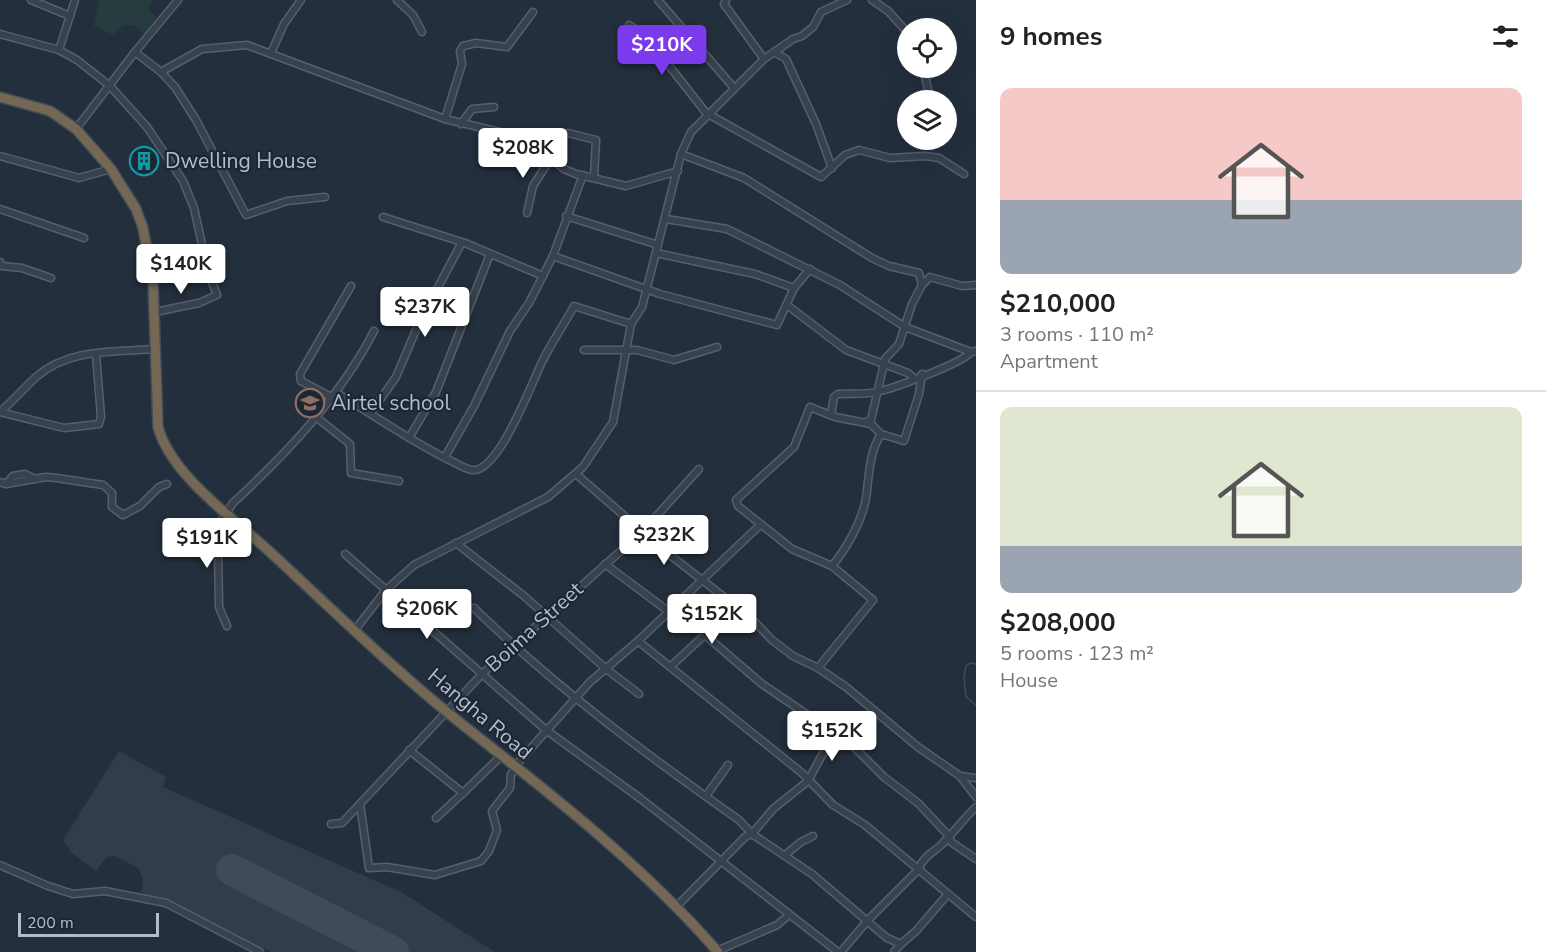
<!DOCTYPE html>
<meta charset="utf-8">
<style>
:root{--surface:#fff;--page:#f2f2f2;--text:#222;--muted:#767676;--line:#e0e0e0;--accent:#7c3aed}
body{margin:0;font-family:"Nunito Sans",sans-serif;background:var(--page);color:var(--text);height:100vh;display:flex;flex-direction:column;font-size:22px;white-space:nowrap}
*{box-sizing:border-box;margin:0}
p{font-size:20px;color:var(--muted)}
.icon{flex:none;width:33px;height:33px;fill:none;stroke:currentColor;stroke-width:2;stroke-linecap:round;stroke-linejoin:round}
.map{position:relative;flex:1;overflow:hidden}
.panel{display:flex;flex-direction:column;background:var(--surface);width:570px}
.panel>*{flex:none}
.buttons{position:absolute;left:897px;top:18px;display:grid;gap:12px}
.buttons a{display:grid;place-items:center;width:60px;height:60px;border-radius:50%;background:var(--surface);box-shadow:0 6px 24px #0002;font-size:30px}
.scale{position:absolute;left:18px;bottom:15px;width:141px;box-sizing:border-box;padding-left:6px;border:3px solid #b4bcc9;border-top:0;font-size:16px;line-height:21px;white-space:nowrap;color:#b4bcc9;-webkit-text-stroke:4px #1d2633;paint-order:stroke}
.price{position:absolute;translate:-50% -51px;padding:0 14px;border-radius:6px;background:#fff;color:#222;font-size:20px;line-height:39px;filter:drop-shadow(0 2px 3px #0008)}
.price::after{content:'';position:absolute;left:50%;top:36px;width:18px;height:14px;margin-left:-9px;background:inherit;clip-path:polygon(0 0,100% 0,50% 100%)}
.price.selected{background:var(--accent);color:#fff}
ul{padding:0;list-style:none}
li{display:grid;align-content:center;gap:12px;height:318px;padding:0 24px}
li+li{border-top:2px solid var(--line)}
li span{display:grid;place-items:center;height:186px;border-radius:12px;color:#555}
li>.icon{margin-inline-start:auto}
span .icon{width:108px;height:108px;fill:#fffc;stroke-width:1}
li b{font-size:26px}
h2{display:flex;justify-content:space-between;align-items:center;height:72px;padding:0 24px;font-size:26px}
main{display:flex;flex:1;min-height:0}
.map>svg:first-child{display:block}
</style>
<main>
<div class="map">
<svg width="976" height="952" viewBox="0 0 976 952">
<rect width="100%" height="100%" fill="#242f3e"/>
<!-- airport -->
<polygon fill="#323c4b" points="119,751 166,777 163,787 401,892 495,952 271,952 176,904 142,893 143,879 138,868 115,856 107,857 96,871 71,852 63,840"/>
<!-- green -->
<polygon fill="#263c3f" points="99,0 153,0 148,8 156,18 144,34 134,25 123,25 114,35 94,26"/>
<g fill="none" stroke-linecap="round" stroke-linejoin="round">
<!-- stream -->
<polyline stroke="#394c67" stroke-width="1.5" points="976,664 970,663 966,666 964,677 966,697 976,705"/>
<!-- runway -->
<polyline stroke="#3f4a5a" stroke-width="32" points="232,870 393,952"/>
<!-- minor casing -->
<g stroke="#565f6c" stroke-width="9">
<g id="minor">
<polyline points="31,0 70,16"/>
<polyline points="397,0 413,15 422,32"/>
<polyline points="658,0 734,88"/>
<polyline points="726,0 724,4 764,59"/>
<polyline points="872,0 888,11 908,33"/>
<polyline points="629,25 655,42 663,58 707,114"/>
<polyline points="0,34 59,50 77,60 110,86 147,127 183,181 194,208 208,272 217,295 199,303 155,312"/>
<polyline points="59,50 75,0"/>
<polyline points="135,52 178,0"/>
<polyline points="271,53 284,24 301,0"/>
<polyline points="776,53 786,59 816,124 832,168"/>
<polyline points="923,68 928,89"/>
<polyline points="161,72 175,87 196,120 246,215 287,201 325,197"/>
<polyline points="708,114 821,177 845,155 859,150 890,158 925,156 939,158 964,174"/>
<polyline points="445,119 462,64 460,51 463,46 476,43 507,47 533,12"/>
<polyline points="461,124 472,109 494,107"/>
<polyline points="76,129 135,52 161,72 202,49 247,45 445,119 525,138 564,169 576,174 626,186 678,171"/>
<polyline points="568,133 596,140 594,177"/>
<polyline points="681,154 744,178 872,258 889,266 919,273 922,285 912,304 899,344 885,359 871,420 866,422"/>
<polyline points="0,156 79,178 111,169"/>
<polyline points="0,209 84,238"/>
<polyline points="527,213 533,186 551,158"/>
<polyline points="566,216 658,245"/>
<polyline points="383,217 465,243 543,276"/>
<polyline points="666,219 727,229 840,285 905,327 971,352 976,351"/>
<polyline points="656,253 755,274 794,288"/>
<polyline points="553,256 660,294 777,325 794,288 810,269"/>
<polyline points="0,262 2,266 22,268 51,278"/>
<polyline points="922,285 930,277 962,286 976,285"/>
<polyline points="787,305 846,350 908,373 915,379"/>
<polyline points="584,350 637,350 674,360 717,347"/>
<path d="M337,393C373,415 409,440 447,459C455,462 464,469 472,470C499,473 532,382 542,362C551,343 564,325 574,306L631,324"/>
<polyline points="333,398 301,381 300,374 351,286"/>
<path d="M0,412C13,401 24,388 36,377C69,348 115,352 156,349"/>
<polyline points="0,412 64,428 99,424 101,417 96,354"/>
<polyline points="371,413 396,377 419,323 461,244"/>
<path d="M831,415L834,397L838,394C850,393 864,395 876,392C892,389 963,363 971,352"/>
<polyline points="316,417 350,444 351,473 399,481"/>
<polyline points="409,438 436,392 490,254"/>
<polyline points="445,457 474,406 510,331 529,303 553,256 583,175"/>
<polyline points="576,474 666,552 751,618 772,640 793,656 818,668 846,687 918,747 960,776 976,797"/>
<polyline points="0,482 6,484 46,477 57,478 103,485 112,493 112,507 123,515 140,506 159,487 167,484"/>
<polyline points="6,484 13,476 25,474 35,479"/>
<polyline points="456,543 524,596 605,668 639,694"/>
<polyline points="345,554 546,730 641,799 838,952"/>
<polyline points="605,564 668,611"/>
<path d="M832,566C847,548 862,521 866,498C869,478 869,452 881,434"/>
<path d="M474,608C555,687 647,755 739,820L752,834L812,874L887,938L901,944L916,931L947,895"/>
<path d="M227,626L219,607L218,544L221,521L233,503C288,452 340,397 374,331"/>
<polyline points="354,631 386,590 414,565 548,497 583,467 613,422 631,324 642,307 681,154 691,132 764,59 793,39 802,36 813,27 821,12 847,0"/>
<polyline points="705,635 762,684 852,745 884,777 918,803 948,835 951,842 976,859"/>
<polyline points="638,641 802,773 833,805 865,825 976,917"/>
<polyline points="671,666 736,606"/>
<polyline points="818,668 873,600 832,566 792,549 738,506 736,500 794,447 810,407 835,417 871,424 881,434 904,441 919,394 922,374"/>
<polyline points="409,750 463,793 436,818"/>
<polyline points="515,766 590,682 638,641 760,525"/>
<polyline points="960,776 976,778"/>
<polyline points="463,793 501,756"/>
<polyline points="706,796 728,765"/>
<polyline points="360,804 369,868 387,867 435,875 481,861 489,851 497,830 492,811 510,788 511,774 517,768"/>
<polyline points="331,824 342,823 482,674 642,532 699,469"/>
<polyline points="785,855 801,842 813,836"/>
<polyline points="0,865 48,886 73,894 105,891 166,903 260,952"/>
<polyline points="677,906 745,837 752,834 773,809 808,781 822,755 839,736"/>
<polyline points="717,951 777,925 789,915"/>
<path d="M841,952L868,920L918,870C923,857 931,854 940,846C953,834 963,819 976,807"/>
<polyline points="894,952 901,944"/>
</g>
</g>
<!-- highway casing -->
<g stroke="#434c59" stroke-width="12">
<path id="highway" d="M0,97L50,111L76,129L111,169L136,209L143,228L153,282L158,427C171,475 233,518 269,551C334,611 398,674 468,729C556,798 644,867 718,952"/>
</g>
<!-- minor -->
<use href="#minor" stroke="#38414e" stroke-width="6"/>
<!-- highway -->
<use href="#highway" stroke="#746855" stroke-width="9"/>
</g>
<!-- icons -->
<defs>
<g id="building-ring" transform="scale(1.5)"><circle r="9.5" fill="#1d2633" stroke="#0f9aa8" stroke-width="1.5"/><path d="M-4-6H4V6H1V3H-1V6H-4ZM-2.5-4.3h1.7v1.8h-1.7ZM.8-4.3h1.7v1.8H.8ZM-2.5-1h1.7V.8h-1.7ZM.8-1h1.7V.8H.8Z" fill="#0f9aa8"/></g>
<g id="school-ring" transform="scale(1.5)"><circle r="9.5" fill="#1d2633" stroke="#8d6e63" stroke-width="1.5"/><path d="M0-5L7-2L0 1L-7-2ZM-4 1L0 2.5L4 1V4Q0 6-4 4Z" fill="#8d6e63"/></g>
</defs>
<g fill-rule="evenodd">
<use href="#building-ring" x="144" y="161"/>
<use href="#school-ring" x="310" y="403"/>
</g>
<g text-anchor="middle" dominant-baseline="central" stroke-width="4.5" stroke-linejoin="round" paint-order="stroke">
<!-- poi labels -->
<g font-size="21" fill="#b4bcc9" stroke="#1d2633" text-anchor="start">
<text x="165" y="161">Dwelling House</text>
<text x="331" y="403">Airtel school</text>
</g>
<!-- street labels -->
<g font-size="21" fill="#b4bcc9" stroke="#1d2633">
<text transform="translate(534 627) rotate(-42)">Boima Street</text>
<text transform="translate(480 714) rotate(40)">Hangha Road</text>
</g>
</g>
</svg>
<div class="buttons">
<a><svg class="icon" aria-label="locate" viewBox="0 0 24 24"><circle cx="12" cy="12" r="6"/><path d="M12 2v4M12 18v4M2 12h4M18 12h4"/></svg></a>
<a><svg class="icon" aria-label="layers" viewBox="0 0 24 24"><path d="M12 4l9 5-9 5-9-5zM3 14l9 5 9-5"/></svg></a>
</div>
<div class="scale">200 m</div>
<b class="price selected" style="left:662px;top:76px">$210K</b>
<b class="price" style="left:523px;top:179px">$208K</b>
<b class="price" style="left:181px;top:295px">$140K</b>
<b class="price" style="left:425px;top:338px">$237K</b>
<b class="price" style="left:664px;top:566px">$232K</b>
<b class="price" style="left:207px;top:569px">$191K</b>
<b class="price" style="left:427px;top:640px">$206K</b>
<b class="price" style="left:712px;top:645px">$152K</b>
<b class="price" style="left:832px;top:762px">$152K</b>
</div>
<section class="panel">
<h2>9 homes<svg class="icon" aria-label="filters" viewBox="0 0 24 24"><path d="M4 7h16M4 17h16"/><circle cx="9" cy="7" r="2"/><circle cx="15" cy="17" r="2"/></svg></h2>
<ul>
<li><span style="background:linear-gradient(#f6c9c9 60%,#9aa5b1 0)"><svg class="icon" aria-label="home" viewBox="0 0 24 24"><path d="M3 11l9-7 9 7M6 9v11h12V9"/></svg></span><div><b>$210,000</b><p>3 rooms · 110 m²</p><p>Apartment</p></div></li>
<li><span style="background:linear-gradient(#dfe7d0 75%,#9aa5b1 0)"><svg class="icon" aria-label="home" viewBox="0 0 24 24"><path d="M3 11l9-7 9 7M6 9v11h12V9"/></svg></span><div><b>$208,000</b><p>5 rooms · 123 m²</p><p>House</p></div></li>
</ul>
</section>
</main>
